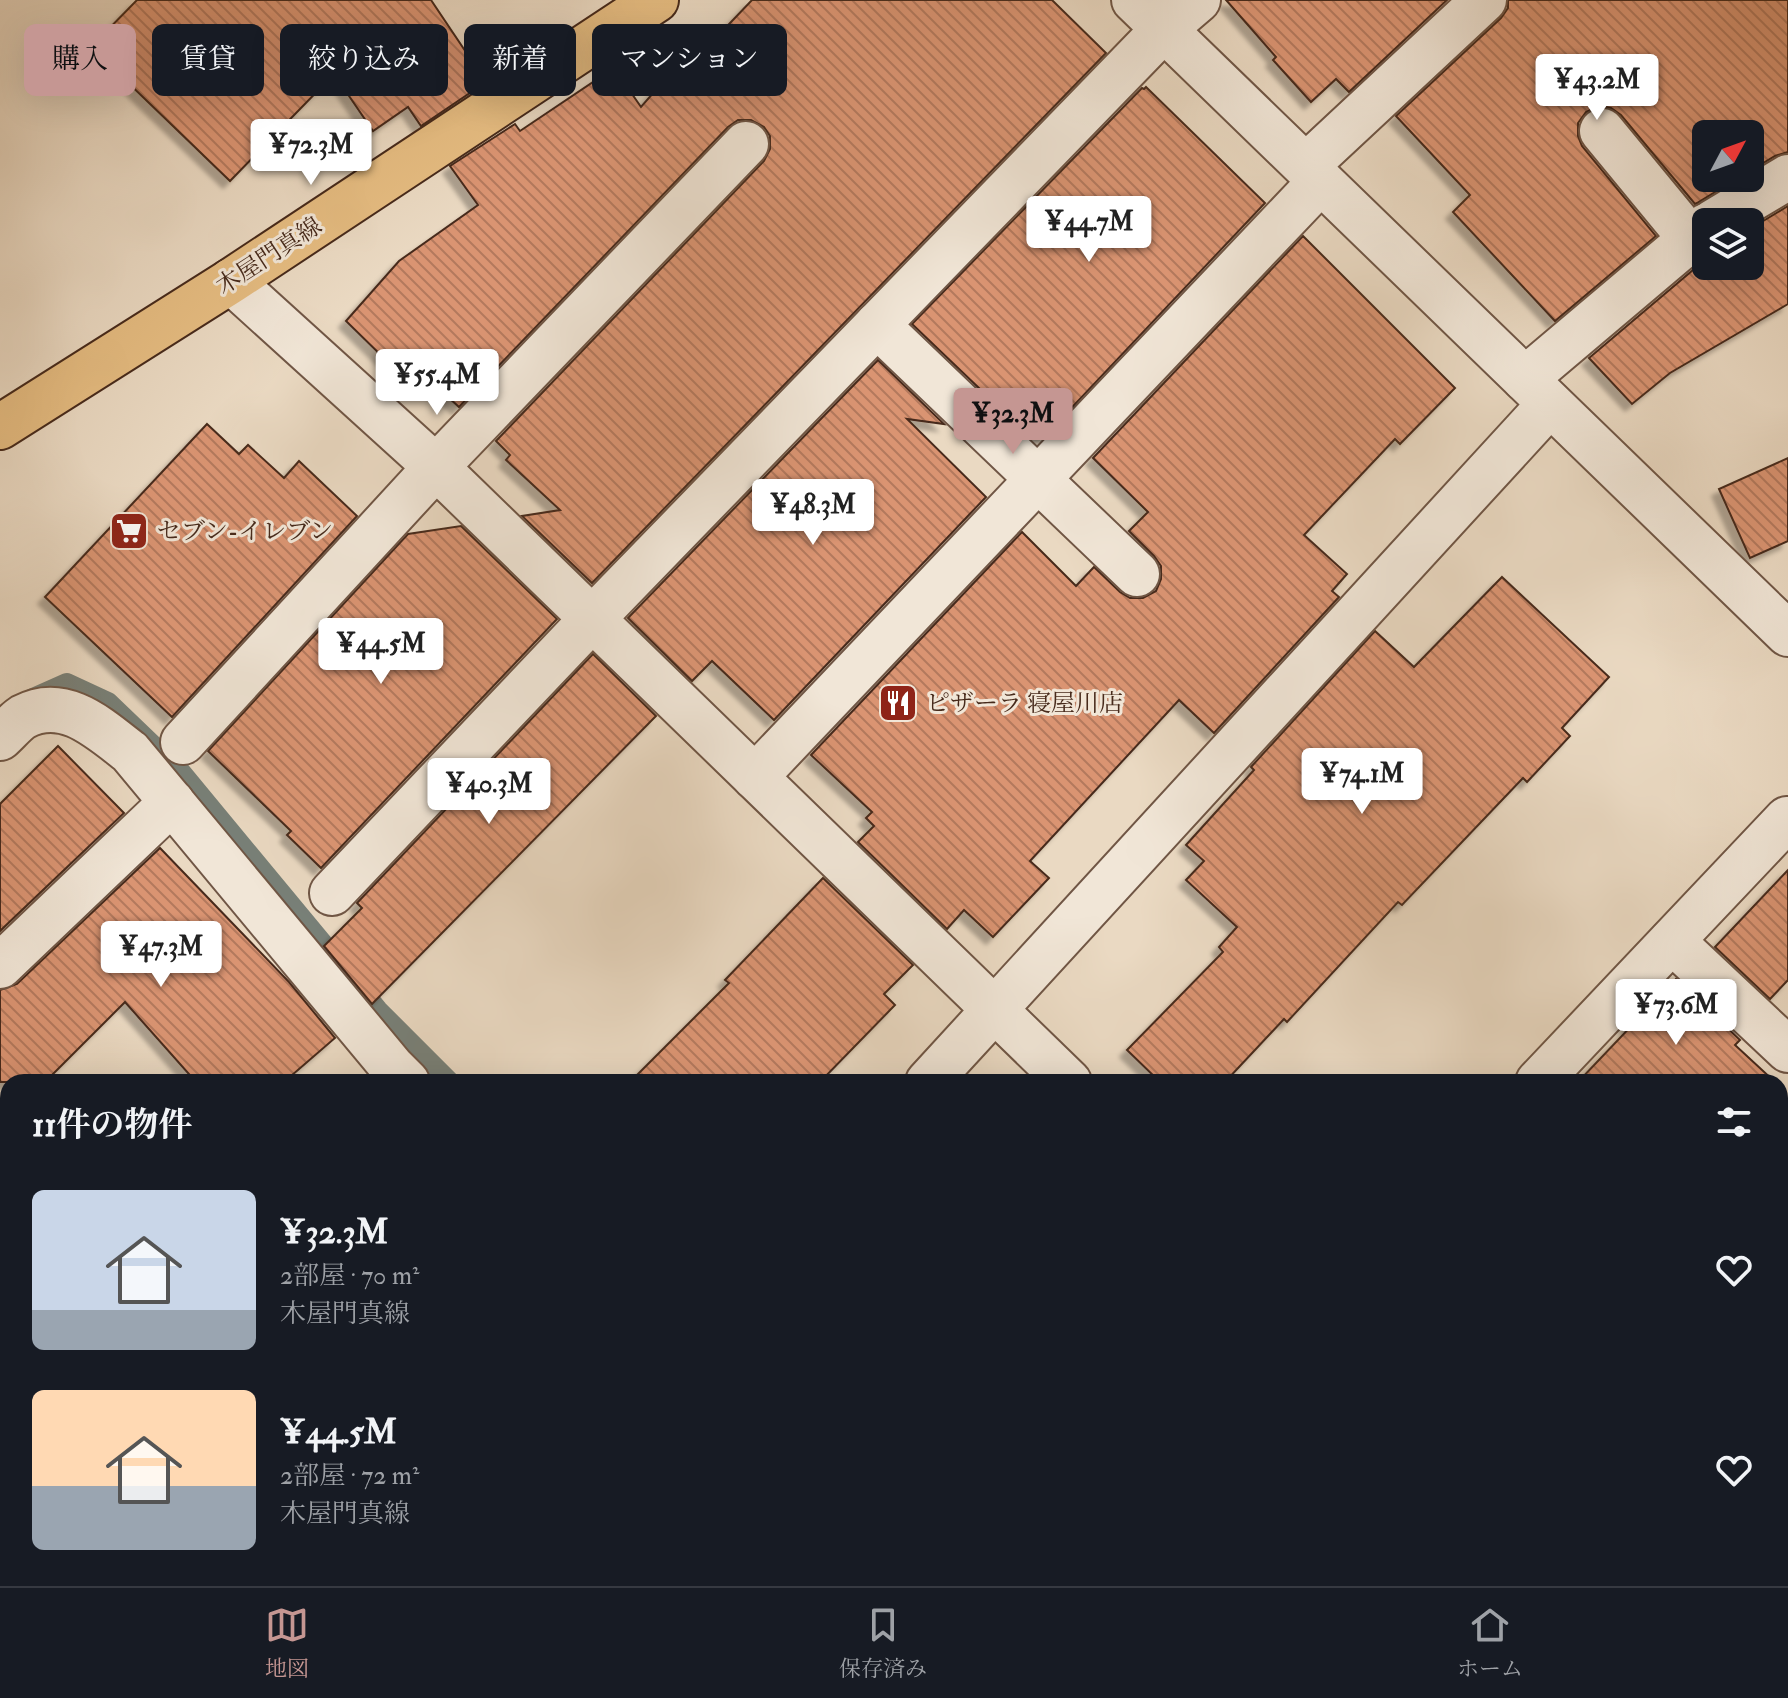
<!DOCTYPE html>
<html lang="ja">
<meta charset="utf-8">
<style>
:root{--surface:#171b24;--page:#20242c;--text:#f1f3f6;--muted:#9ea1a6;--line:#363941;--accent:#c59692}
body{margin:0;font-family:"IM FELL Double Pica","Noto Serif JP",serif;background:var(--page);color:var(--text);height:100vh;display:flex;flex-direction:column;font-size:30px;white-space:nowrap}
*{box-sizing:border-box;margin:0}
p{font-size:26px;color:var(--muted)}
.icon{flex:none;width:44px;height:44px;fill:none;stroke:currentColor;stroke-width:2;stroke-linecap:round;stroke-linejoin:round}
.map{position:relative;flex:1;overflow:hidden}
.drawer{position:absolute;left:0px;top:1074px;width:1788px;height:512px;display:flex;flex-direction:column;background:var(--surface);border-radius:24px 24px 0 0;box-shadow:0 8px 32px #0002}
.drawer>*{flex:none}
.guide{position:absolute;left:24px;top:24px;width:800px;height:72px;display:flex;gap:16px}
.needle{width:52px;rotate:49deg}
.controls{position:absolute;left:1692px;top:120px;display:grid;gap:16px}
.controls a{display:grid;place-items:center;width:72px;height:72px;border-radius:12px;background:var(--surface);box-shadow:0 8px 32px #0002;font-size:40px}
.price{position:absolute;translate:-50% -68px;padding:0 18px;border-radius:8px;background:#fff;color:#222;font-size:26px;line-height:52px;filter:drop-shadow(0 2px 4px #0008)}
.price::after{content:'';position:absolute;left:50%;top:48px;width:24px;height:18px;margin-left:-12px;background:inherit;clip-path:polygon(0 0,100% 0,50% 100%)}
.price.current{background:var(--accent);color:#111}
ul{padding:0;list-style:none}
li{display:flex;align-items:center;gap:24px;height:200px;padding:0 32px}
li span{display:grid;place-items:center;flex:none;width:224px;height:160px;border-radius:12px;color:#555}
li>.icon{margin-inline-start:auto}
span .icon{width:96px;height:96px;fill:#fffc;stroke-width:1}
li b{font-size:34px}
h2{display:flex;justify-content:space-between;align-items:center;height:96px;padding:0 32px;font-size:34px}
.tag{padding:0 28px;border-radius:12px;background:var(--surface);box-shadow:0 8px 32px #0002;font-size:28px;line-height:72px}
.tag.current{background:var(--accent);color:#111}
.tab-bar{display:flex;justify-content:space-around;align-items:center;height:112px;border-top:2px solid var(--line);background:var(--surface);font-size:22px;color:var(--muted)}
.tab-bar a{display:grid;justify-items:center;gap:4px}
.tab-bar .current{color:var(--accent)}
.map>svg:first-child{display:block}
</style>
<div class="map">
<svg width="1788" height="1586" viewBox="0 0 1788 1586">
<defs>
<pattern id="building-back-hatch" width="6" height="6" patternUnits="userSpaceOnUse" patternTransform="scale(2)"><rect width="6" height="6" fill="#da9472"/><path d="M-1 5l2 2M0 0l6 6M5-1l2 2" fill="none" stroke="#b3795d"/></pattern>
<filter id="shadow"><feDropShadow dx="-7" dy="7" stdDeviation="2" flood-color="#0004"/></filter>
</defs>
<rect width="100%" height="100%" fill="#ead9c2"/>
<filter id="stains"><feTurbulence type="fractalNoise" baseFrequency=".0025" numOctaves="4"/><feColorMatrix values="0 0 0 0 .2 0 0 0 0 .09 0 0 0 0 .02 0 0 0 .5 -.17"/></filter>
<radialGradient id="worn" r=".72"><stop offset=".6" stop-color="#630" stop-opacity="0"/><stop offset="1" stop-color="#630" stop-opacity=".3"/></radialGradient>
<g fill="none" stroke-linecap="round" stroke-linejoin="round">
<!-- stream -->
<g stroke="#788078" stroke-width="20">
<polyline points="31,699 67,683 108,702 181,772 378,1010 450,1082"/>
<polyline points="672,1578 676,1586"/>
</g>
</g>
<!-- building -->
<g fill="url(#building-back-hatch)" stroke="#472a1b" stroke-width="2" filter="url(#shadow)">
<polygon points="137,0 431,0 486,82 421,126 408,107 373,131 334,74 230,181 91,47"/>
<polygon points="752,0 1052,0 1106,53 592,583 522,516 560,510 506,460 510,455 496,441 764,161 770,149 770,136 764,127 751,120 738,120 728,127 459,407 401,354 391,365 346,321 399,261 478,205 450,166 515,124 520,131 614,68 641,107 683,59 690,65"/>
<polygon points="1226,0 1447,0 1349,92 1336,79 1311,102 1273,60 1276,57"/>
<polygon points="1508,0 1788,0 1788,152 1775,156 1750,171 1750,134 1706,134 1706,178 1738,178 1697,203 1695,204 1621,115 1611,108 1599,106 1586,112 1578,123 1578,136 1582,146 1656,236 1555,321 1453,212 1470,195 1396,116 1501,18 1508,8"/>
<polygon points="1146,87 1265,203 1045,436 1026,433 912,324 1142,88 1144,89"/>
<polygon points="1788,206 1788,304 1670,373 1632,404 1589,358 1706,259 1706,266 1750,266 1750,229"/>
<polygon points="1303,236 1455,388 1400,444 1395,439 1304,535 1347,574 1332,591 1339,597 1214,733 1179,700 1030,861 1049,878 993,937 964,910 947,929 858,842 874,826 866,818 872,812 811,755 1022,532 1076,586 1094,567 1120,592 1130,598 1143,598 1156,591 1161,579 1161,566 1154,556 1129,531 1148,512 1093,458"/>
<polygon points="878,360 944,424 907,419 986,497 774,720 712,661 692,681 628,618"/>
<polygon points="207,424 239,454 248,445 284,478 299,461 357,516 172,717 45,597"/>
<polygon points="1788,458 1788,541 1750,558 1719,489"/>
<polygon points="461,526 557,619 321,868 287,835 291,831 208,751 408,534"/>
<polygon points="1502,577 1609,677 1562,728 1570,736 1527,782 1523,778 1402,905 1398,902 1287,1022 1284,1019 1225,1082 1160,1082 1127,1050 1223,952 1219,947 1237,927 1186,880 1204,861 1186,845 1254,770 1251,767 1375,631 1414,667"/>
<polygon points="593,654 656,716 372,1004 324,946 362,908 357,903"/>
<polygon points="58,746 124,813 0,931 0,804"/>
<polygon points="160,848 289,982 335,1038 284,1082 196,1082 125,1002 45,1082 0,1082 0,990 17,984"/>
<polygon points="1788,870 1788,980 1770,999 1715,947"/>
<polygon points="823,878 913,965 884,994 895,1005 820,1082 630,1082 729,983 725,980"/>
<polygon points="1676,979 1740,1040 1735,1045 1775,1082 1578,1082"/>
</g>
<g fill="none" stroke-linecap="round" stroke-linejoin="round">
<!-- minor casing -->
<g stroke="#705645" stroke-width="48">
<g id="minor">
<polyline points="1134,0 1788,634"/>
<polyline points="1602,131 1690,238"/>
<polyline points="1306,166 1484,0"/>
<polyline points="1713,222 1788,177"/>
<polyline points="231,281 436,467 1069,1082"/>
<polyline points="877,325 1137,574"/>
<polyline points="1525,379 1706,226"/>
<path d="M0,738C7,732 15,722 23,717C64,695 99,728 130,752L392,1067L407,1082"/>
<polyline points="183,742 436,467 746,144"/>
<polyline points="755,777 1320,182"/>
<polyline points="332,893 592,619 1163,30 1198,0"/>
<polyline points="1672,941 1788,1050"/>
<polyline points="0,966 172,802"/>
<polyline points="928,1082 1550,404"/>
<polyline points="1538,1082 1787,819"/>
<polyline points="0,1147 8,1155"/>
<polyline points="0,1479 8,1479"/>
<polyline points="313,1578 320,1586"/>
<polyline points="706,1578 709,1586"/>
<polyline points="1582,1578 1590,1586"/>
<polyline points="438,1586 447,1578"/>
<polyline points="1060,1586 1067,1578"/>
</g>
</g>
<!-- major casing -->
<g stroke="#472a1b" stroke-width="48">
<polyline id="major" points="0,427 231,281 656,0"/>
</g>
<!-- minor -->
<use href="#minor" stroke="#f1e6d7" stroke-width="44"/>
<!-- major -->
<use href="#major" stroke="#e5bc81" stroke-width="44"/>
</g>
<!-- icons -->
<defs>
<g id="supermarket-square" transform="scale(2)"><rect x="-9" y="-9" width="18" height="18" rx="4" fill="#8f2418" stroke="#f1e6d7"/><path d="M-6-5.5h2.5l.6 2H6L4.5 2H-2.5L-4.4-4H-6ZM-1.5 3.2a1.3 1.3 0 1 0 .1 0ZM3 3.2a1.3 1.3 0 1 0 .1 0Z" fill="#fff"/></g>
<g id="restaurant-square" transform="scale(2)"><rect x="-9" y="-9" width="18" height="18" rx="4" fill="#8f2418" stroke="#f1e6d7"/><path d="M-5-6h1v4h1v-4h1v4h1v-4h1v5L-1.5 .5V6h-2V.5L-5-1ZM5-6V6H3V1.5H1.5Q1.5-4 5-6Z" fill="#fff"/></g>
</defs>
<g fill-rule="evenodd">
<use href="#supermarket-square" x="129" y="531"/>
<use href="#restaurant-square" x="898" y="703"/>
</g>
<g text-anchor="middle" dominant-baseline="central" stroke-width="6" stroke-linejoin="round" paint-order="stroke">
<!-- street labels -->
<g font-size="24" fill="#472a1b" stroke="#f1e6d7">
<text transform="translate(269 256) rotate(-33)">木屋門真線</text>
</g>
<!-- poi labels -->
<g font-size="24" fill="#472a1b" stroke="#f1e6d7" text-anchor="start">
<text x="157" y="531">セブン-イレブン</text>
<text x="926" y="703">ピザーラ 寝屋川店</text>
</g>
</g>
<rect width="100%" height="100%" filter="url(#stains)"/>
<rect width="100%" height="100%" fill="url(#worn)"/>
</svg>
<div class="controls">
<a><svg class="needle" viewBox="-14 -14 28 28"><path d="M0-13l5 13h-10z" fill="#e53935"/><path d="M0 13l5-13h-10z" fill="#9ea1a6"/></svg></a>
<a><svg class="icon" aria-label="layers" viewBox="0 0 24 24"><path d="M12 4l9 5-9 5-9-5zM3 14l9 5 9-5"/></svg></a>
</div>
<b class="price" style="left:1597px;top:122px">¥43.2M</b>
<b class="price" style="left:311px;top:187px">¥72.3M</b>
<b class="price" style="left:1089px;top:264px">¥44.7M</b>
<b class="price" style="left:437px;top:417px">¥55.4M</b>
<b class="price current" style="left:1013px;top:456px">¥32.3M</b>
<b class="price" style="left:813px;top:547px">¥48.3M</b>
<b class="price" style="left:381px;top:686px">¥44.5M</b>
<b class="price" style="left:1362px;top:816px">¥74.1M</b>
<b class="price" style="left:489px;top:826px">¥40.3M</b>
<b class="price" style="left:161px;top:989px">¥47.3M</b>
<b class="price" style="left:1676px;top:1047px">¥73.6M</b>
<div class="guide">
<a class="tag current">購入</a>
<a class="tag">賃貸</a>
<a class="tag">絞り込み</a>
<a class="tag">新着</a>
<a class="tag">マンション</a>
</div>
<section class="drawer">
<h2>11件の物件<svg class="icon" aria-label="filters" viewBox="0 0 24 24"><path d="M4 7h16M4 17h16"/><circle cx="9" cy="7" r="2"/><circle cx="15" cy="17" r="2"/></svg></h2>
<ul>
<li><span style="background:linear-gradient(#c9d6e8 75%,#9aa5b1 0)"><svg class="icon" aria-label="home" viewBox="0 0 24 24"><path d="M3 11l9-7 9 7M6 9v11h12V9"/></svg></span><div><b>¥32.3M</b><p>2部屋 · 70 m²</p><p>木屋門真線</p></div><svg class="icon" aria-label="heart" viewBox="0 0 24 24"><path d="M12 20l-8-8c-3-5 5-10 8-4 3-6 11-1 8 4z"/></svg></li>
<li><span style="background:linear-gradient(#ffd9b3 60%,#9aa5b1 0)"><svg class="icon" aria-label="home" viewBox="0 0 24 24"><path d="M3 11l9-7 9 7M6 9v11h12V9"/></svg></span><div><b>¥44.5M</b><p>2部屋 · 72 m²</p><p>木屋門真線</p></div><svg class="icon" aria-label="heart" viewBox="0 0 24 24"><path d="M12 20l-8-8c-3-5 5-10 8-4 3-6 11-1 8 4z"/></svg></li>
</ul>
</section>
</div>
<nav class="tab-bar">
<a class="current"><svg class="icon" aria-label="map" viewBox="0 0 24 24"><path d="M3 6l6-2 6 2 6-2v14l-6 2-6-2-6 2zM9 4v14M15 6v14"/></svg>地図</a>
<a><svg class="icon" aria-label="saved" viewBox="0 0 24 24"><path d="M7 4h10v16l-5-4-5 4z"/></svg>保存済み</a>
<a><svg class="icon" aria-label="home" viewBox="0 0 24 24"><path d="M3 11l9-7 9 7M6 9v11h12V9"/></svg>ホーム</a>
</nav>
